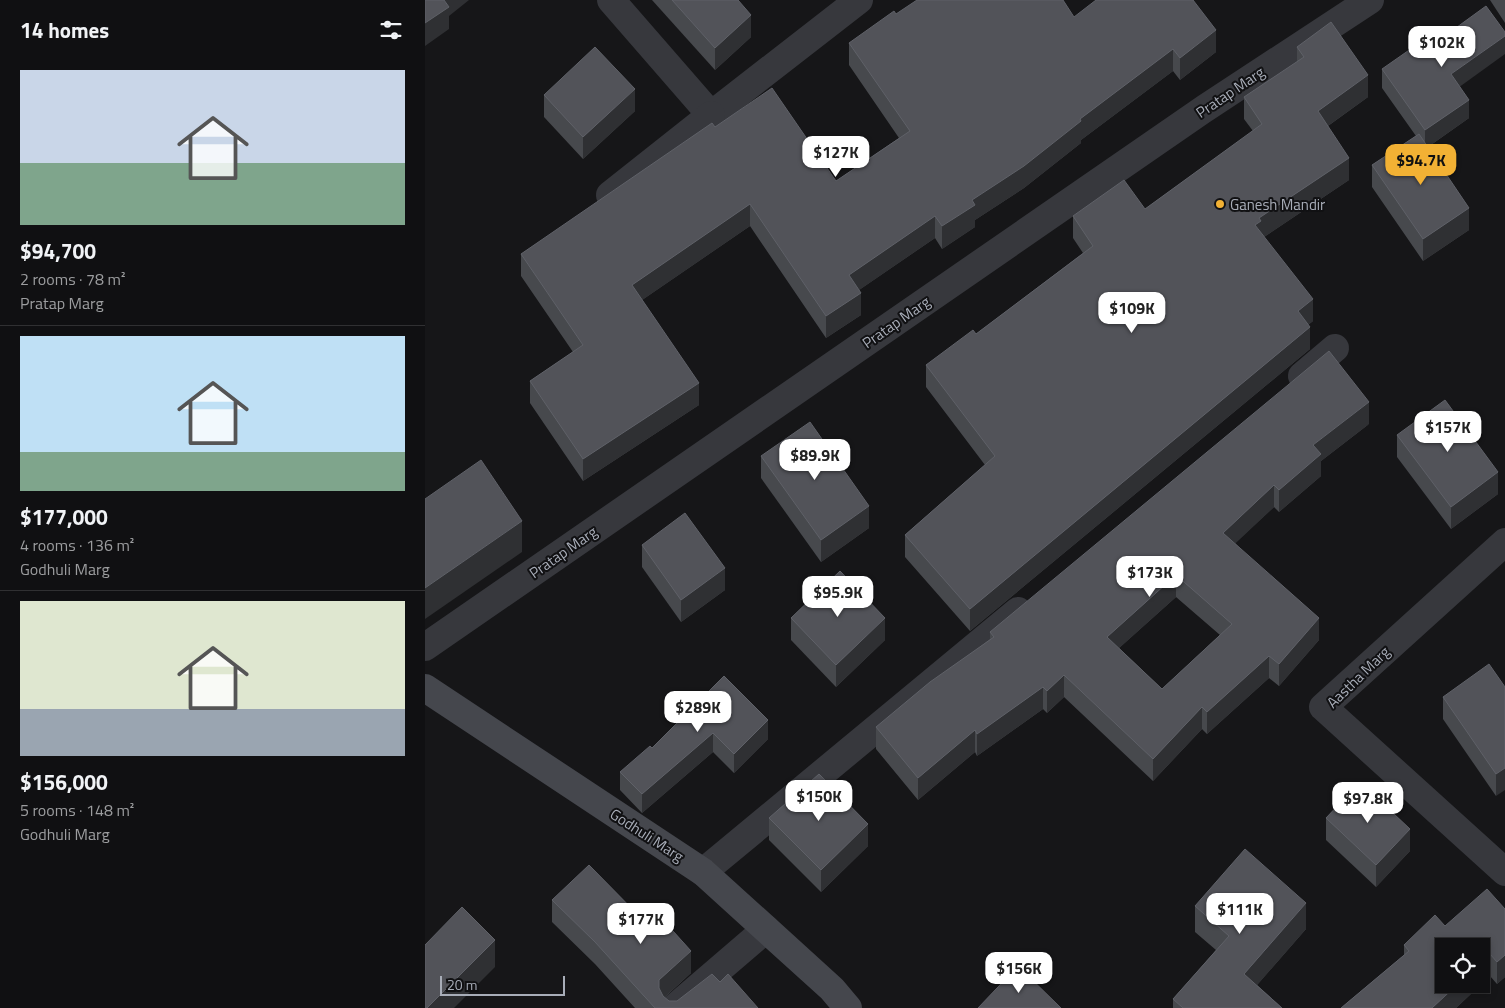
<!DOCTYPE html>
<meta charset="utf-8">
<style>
:root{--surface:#101012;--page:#19191b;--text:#f1f3f6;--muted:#9c9d9f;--line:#303032;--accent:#f2b134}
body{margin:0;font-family:"Titillium Web",sans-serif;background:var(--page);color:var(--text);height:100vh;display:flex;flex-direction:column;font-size:19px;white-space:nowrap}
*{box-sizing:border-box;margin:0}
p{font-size:16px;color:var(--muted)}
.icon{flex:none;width:28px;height:28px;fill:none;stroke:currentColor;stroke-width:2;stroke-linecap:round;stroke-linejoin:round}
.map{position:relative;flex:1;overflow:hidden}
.side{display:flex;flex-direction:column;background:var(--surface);width:425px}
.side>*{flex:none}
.controls{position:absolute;left:1010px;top:938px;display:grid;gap:10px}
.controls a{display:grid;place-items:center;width:55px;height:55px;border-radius:0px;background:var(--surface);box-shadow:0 2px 8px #0003,0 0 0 1px var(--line);font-size:25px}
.scale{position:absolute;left:15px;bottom:12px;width:125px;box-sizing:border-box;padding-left:5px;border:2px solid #a8adb8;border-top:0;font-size:14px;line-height:18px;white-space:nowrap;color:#a8adb8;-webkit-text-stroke:4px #111113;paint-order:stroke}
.price{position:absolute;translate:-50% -42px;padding:0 11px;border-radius:10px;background:#fff;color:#222;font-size:16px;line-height:32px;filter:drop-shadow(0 1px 2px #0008)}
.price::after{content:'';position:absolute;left:50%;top:30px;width:15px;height:11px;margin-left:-8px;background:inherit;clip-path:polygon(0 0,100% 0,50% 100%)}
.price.current{background:var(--accent);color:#111}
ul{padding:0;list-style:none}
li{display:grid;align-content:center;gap:10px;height:265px;padding:0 20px}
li+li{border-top:1px solid var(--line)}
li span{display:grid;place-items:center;height:155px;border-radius:0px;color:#555}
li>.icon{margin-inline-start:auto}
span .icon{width:90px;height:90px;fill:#fffc;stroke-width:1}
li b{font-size:21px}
h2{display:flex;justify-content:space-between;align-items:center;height:60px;padding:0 20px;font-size:21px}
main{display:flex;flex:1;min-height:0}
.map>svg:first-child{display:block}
</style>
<main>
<section class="side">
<h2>14 homes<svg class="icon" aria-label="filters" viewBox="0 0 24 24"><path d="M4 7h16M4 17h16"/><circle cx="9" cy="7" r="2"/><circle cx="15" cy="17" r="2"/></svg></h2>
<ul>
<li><span style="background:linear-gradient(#c9d6e8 60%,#7fa58c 0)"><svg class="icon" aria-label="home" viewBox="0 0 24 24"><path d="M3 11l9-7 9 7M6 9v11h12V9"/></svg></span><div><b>$94,700</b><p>2 rooms · 78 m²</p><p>Pratap Marg</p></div></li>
<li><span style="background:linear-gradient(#bfe0f5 75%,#7fa58c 0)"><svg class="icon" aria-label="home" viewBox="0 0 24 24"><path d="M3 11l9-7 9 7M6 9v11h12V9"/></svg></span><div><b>$177,000</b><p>4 rooms · 136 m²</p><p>Godhuli Marg</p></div></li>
<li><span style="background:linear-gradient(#dfe7d0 70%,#9aa5b1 0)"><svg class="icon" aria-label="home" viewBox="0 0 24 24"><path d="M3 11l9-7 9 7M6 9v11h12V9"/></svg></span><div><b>$156,000</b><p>5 rooms · 148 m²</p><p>Godhuli Marg</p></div></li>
</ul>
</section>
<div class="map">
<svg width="1080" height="1008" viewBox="0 0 1080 1008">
<rect width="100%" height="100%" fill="#161618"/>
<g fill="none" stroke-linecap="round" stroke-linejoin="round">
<!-- minor -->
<g stroke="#37383d" stroke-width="28">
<polyline points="186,0 286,115 434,0"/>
<polyline points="185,195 286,115"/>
<polyline points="877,376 910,348"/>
<polyline points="1080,542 898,707 1080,872"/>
<polyline points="0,647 779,109 945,0"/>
<polyline points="278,872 593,611"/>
<polyline points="249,1008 341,929"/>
</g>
<!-- secondary -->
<polyline stroke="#45474d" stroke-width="28" points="0,688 278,872 407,989 423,1008"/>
</g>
<!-- wall -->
<g fill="#47494d" fill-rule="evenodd">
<polygon points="227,0 313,0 326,37 290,70"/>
<polygon points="1065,0 1080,0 1080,23"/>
<polygon points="471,14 649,17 791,52 755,80 748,71 656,140 656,143 599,188 550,220 550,227 517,249 510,238 434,290 436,315 401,338 325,226 217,300 274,405 158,481 105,403 105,381 148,352 96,276 96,254 290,127 411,181 474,138 424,65 424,43"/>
<polygon points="872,47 943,97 903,126 924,180 839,237 888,321 883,325 885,349 545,631 480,557 480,535 560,465 501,387 501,365 551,334 658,253 648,238 648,216 720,209 828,131 819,119 819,97 872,62"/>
<polygon points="957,69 1035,87 1044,118 1003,147 1044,230 998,261 947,187 947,165 991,136 957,88"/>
<polygon points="119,95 210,111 158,159 119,117"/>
<path d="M944,424L896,461V476L854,512L849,507L810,543L894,640L854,686L844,678L782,734L777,729L728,781L639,697L622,713L618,709L552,756L550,752L493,800L451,749V727L565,639V632ZM751,597L795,635L737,689L694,648Z"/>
<polygon points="972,435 1073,494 1026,529 972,457"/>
<polygon points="336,456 444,528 396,562 336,478"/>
<polygon points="217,545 300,590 256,622 217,567"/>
<polygon points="366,618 460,640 411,687 366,640"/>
<polygon points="299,676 343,739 309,773 288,752 217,813 195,790 195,772 227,748"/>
<polygon points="1080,687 1071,796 1018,719 1018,697"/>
<polygon points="344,818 443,846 396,892 344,840"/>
<polygon points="901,818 985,851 951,887 901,840"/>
<polygon points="127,900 266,973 239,998 244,1001 252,1001 295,982 333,1008 210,1008 170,964 127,922"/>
<polygon points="770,906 881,929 832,985 857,1008 748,1008 748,999 791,950 770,932"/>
<polygon points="1080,909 1080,977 1072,984 1065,976 1031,1008 916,1008 979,955 979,945 1020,926"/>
</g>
<!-- shaded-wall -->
<g fill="#2f3033">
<polygon points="18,0 44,0 24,16 24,29 0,46 0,23"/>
<polygon points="326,15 326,37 290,70 290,48"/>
<polygon points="791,30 791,52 755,80 755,58"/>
<polygon points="1080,36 1080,54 1026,93 1026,74"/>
<polygon points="748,49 748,71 656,140 656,143 599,188 550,220 550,227 517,249 517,226 547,200"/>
<polygon points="943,75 943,97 893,133 893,111"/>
<polygon points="210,89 210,111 158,159 158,137"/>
<polygon points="1044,100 1044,118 1000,149 1000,130"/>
<polygon points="924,158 924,180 836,239 830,225 834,218"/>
<polygon points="325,204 325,226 207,307 207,285"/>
<polygon points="1044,208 1044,230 998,261 998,239"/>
<polygon points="510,216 510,238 424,297 424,275"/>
<polygon points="436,293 436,315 401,338 401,316"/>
<polygon points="888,299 888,321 873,333 873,311"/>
<polygon points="885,327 885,349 545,631 545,609"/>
<polygon points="274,383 274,405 158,481 158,459"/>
<polygon points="944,402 944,424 896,461 896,476 854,512 854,490 888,445"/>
<polygon points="1073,472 1073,494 1026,529 1026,507"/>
<polygon points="849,485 849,507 798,555 798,533"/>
<polygon points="444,506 444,528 396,562 396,540"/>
<polygon points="97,521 97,552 0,619 0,588"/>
<polygon points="300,568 300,590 256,622 256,600"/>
<polygon points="751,575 751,597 682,659 682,637"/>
<polygon points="460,618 460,640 411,687 411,665"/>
<polygon points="894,618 894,640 854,686 854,664"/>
<polygon points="844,656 844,678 782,734 782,712"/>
<polygon points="639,675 639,697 622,713 622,691"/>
<polygon points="618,687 618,709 552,756 552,734"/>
<polygon points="777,707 777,729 728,781 728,759"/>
<polygon points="343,720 343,739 309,773 309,754"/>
<polygon points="550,730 550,752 493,800 493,778"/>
<polygon points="288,733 288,752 217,813 217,794"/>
<polygon points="1080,768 1080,790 1071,796 1071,774"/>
<polygon points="443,824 443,846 396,892 396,870"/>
<polygon points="985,829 985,851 951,887 951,865"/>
<polygon points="881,903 881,929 819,1000 819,974"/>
<polygon points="70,940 70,967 29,1008 2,1008"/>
<polygon points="266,951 266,973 234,1002 234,980"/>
<polygon points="1065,954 1065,976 1031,1008 1007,1008 1033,984 1056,984 1056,962"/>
<polygon points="1080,955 1080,977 1072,984 1072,962"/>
</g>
<!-- building -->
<g fill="#525359" stroke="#5f6168" fill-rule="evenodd">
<polygon points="0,0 19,0 24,7 0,23"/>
<polygon points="247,0 313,0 326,15 290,48"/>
<polygon points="492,0 638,0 649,17 671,0 768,0 791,30 755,58 748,49 655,119 656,121 599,166 547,200 550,205 517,226 510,216 424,275 436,293 401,316 325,204 207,285 274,383 158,459 105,381 158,345 96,254 287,123 290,127 347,88 411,181 485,131 424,43 469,11 471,14"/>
<polygon points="1061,6 1080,32 1080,36 1026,74 1044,100 1000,130 957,69 1000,39 1006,46"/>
<polygon points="906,22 943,75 893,111 924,158 834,218 836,221 830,225 888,299 873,311 885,327 545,609 480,535 570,456 501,365 548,330 551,334 668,246 648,216 699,180 720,209 837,124 819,97 879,57 872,47"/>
<polygon points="170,47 210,89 158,137 119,95"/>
<polygon points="994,134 1044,208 998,239 947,165"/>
<path d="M904,351L944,402L888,445L896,454L854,490L849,485L798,533L894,618L854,664L844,656L782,712L777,707L728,759L639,675L622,691L618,687L552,734L550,730L493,778L451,727L505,682L569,637L565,632ZM751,575L807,624L737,689L682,637Z"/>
<polygon points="1020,400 1073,472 1026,507 972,435"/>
<polygon points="385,422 444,506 396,540 336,456"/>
<polygon points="56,460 97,521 0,588 0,499"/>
<polygon points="260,513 300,568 256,600 217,545"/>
<polygon points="415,571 460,618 411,665 366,618"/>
<polygon points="1064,664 1080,687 1080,768 1071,774 1018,697"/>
<polygon points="299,676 343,720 309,754 288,733 217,794 195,772 225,746 227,748"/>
<polygon points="394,774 443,824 396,870 344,818"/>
<polygon points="935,782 985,829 951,865 901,818"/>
<polygon points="820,849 881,903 819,974 857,1008 758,1008 748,999 804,936 770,906"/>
<polygon points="164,865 219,921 230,911 266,951 234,980 234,988 238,996 244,1001 252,1001 287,974 295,982 303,974 333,1008 230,1008 170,942 127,900"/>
<polygon points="1062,889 1080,909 1080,955 1072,962 1065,954 1056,962 1056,946 1019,946 1019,984 1033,984 1007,1008 916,1008 984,951 979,945 1010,915 1020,926"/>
<polygon points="37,907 70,940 2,1008 0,1008 0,945"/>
<polygon points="593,966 636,1008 553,1008"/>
</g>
<!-- markers -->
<circle fill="#f2b134" stroke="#111113" stroke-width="2" cx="795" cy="204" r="5"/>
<g text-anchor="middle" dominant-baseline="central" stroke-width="4" stroke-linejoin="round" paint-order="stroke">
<!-- street labels -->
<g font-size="15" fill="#a8adb8" stroke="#111113">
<text transform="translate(805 92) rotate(-34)">Pratap Marg</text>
<text transform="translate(471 322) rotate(-35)">Pratap Marg</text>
<text transform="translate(138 552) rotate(-35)">Pratap Marg</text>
<text transform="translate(933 677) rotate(-44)">Aastha Marg</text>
<text transform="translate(222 835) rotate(33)">Godhuli Marg</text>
</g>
<!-- poi labels -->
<g font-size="15" fill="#a8adb8" stroke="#111113" text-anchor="start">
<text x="805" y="204">Ganesh Mandir</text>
</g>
</g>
</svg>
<div class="controls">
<a><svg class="icon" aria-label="locate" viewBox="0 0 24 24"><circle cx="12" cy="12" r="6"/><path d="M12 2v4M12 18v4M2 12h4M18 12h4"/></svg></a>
</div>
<div class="scale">20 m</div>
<b class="price" style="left:1017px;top:68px">$102K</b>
<b class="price" style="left:411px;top:178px">$127K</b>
<b class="price current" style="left:996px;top:186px">$94.7K</b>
<b class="price" style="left:707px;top:334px">$109K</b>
<b class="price" style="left:1023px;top:453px">$157K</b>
<b class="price" style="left:390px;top:481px">$89.9K</b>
<b class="price" style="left:725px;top:598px">$173K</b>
<b class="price" style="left:413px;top:618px">$95.9K</b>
<b class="price" style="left:273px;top:733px">$289K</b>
<b class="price" style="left:394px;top:822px">$150K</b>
<b class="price" style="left:943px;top:824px">$97.8K</b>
<b class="price" style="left:815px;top:935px">$111K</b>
<b class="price" style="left:216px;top:945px">$177K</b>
<b class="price" style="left:594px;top:994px">$156K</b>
</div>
</main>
